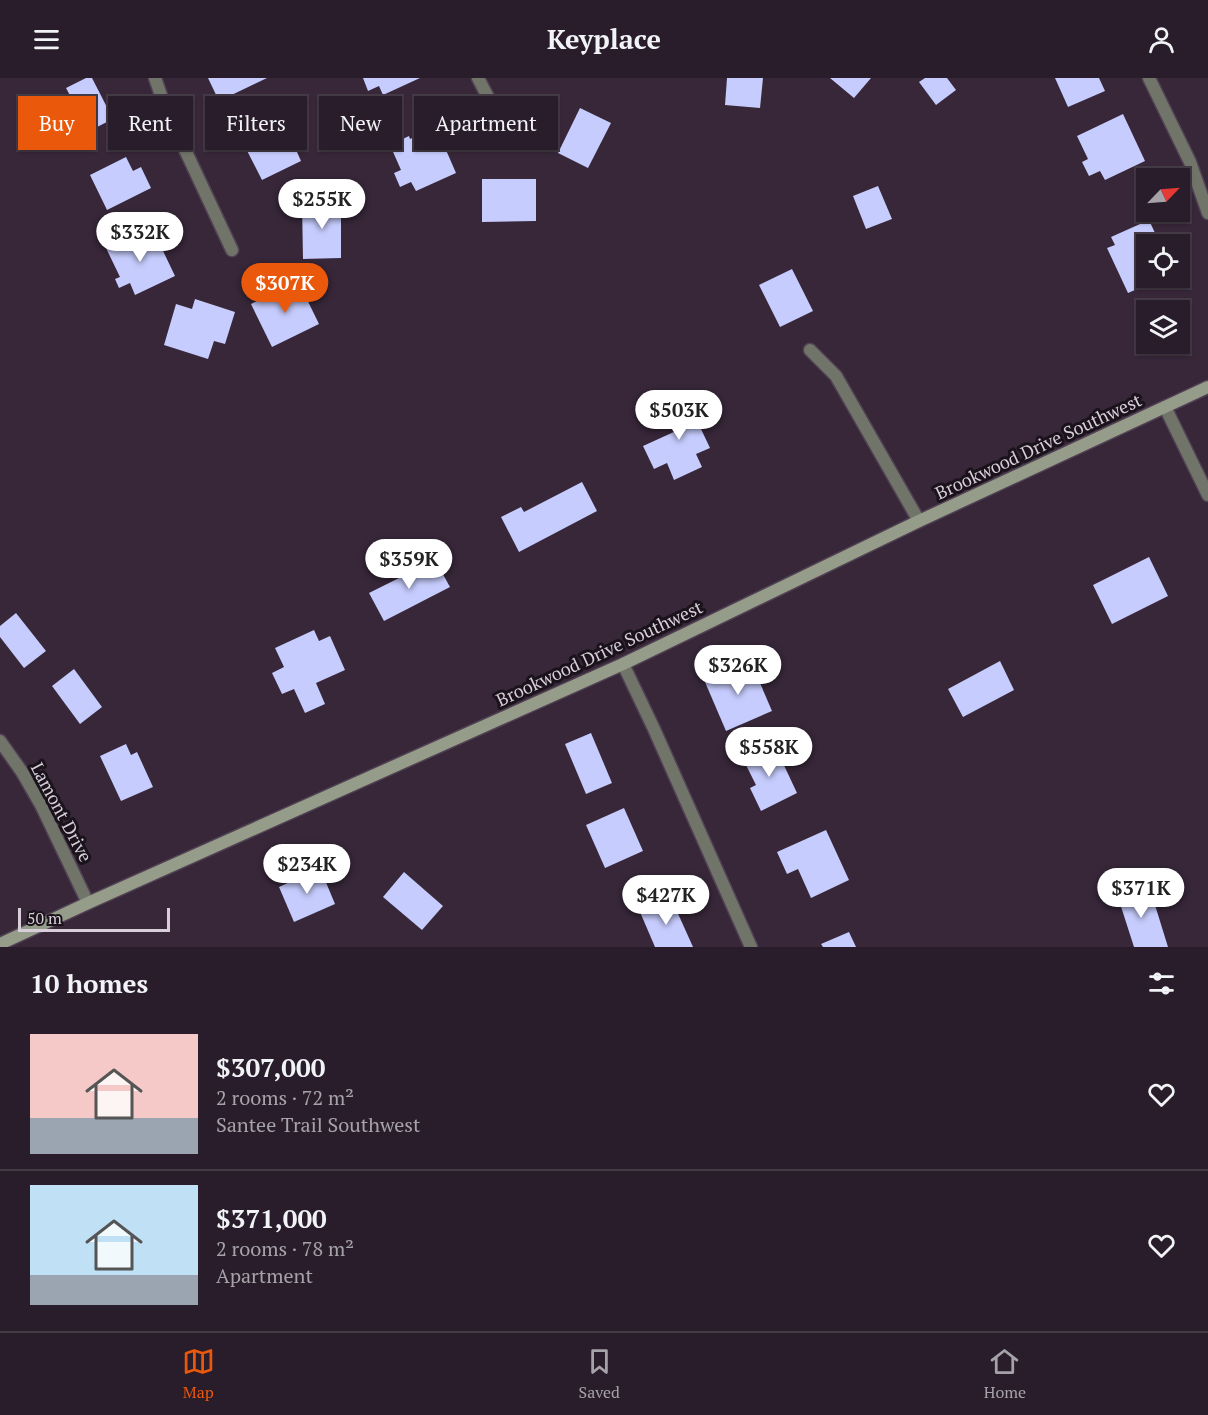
<!DOCTYPE html>
<meta charset="utf-8">
<style>
:root{--surface:#291d2b;--page:#352a37;--text:#f1f3f6;--muted:#a5a2a9;--line:#453b47;--accent:#ea580c}
body{margin:0;font-family:"PT Serif",serif;background:var(--page);color:var(--text);height:100vh;display:flex;flex-direction:column;font-size:22px;white-space:nowrap}
*{box-sizing:border-box;margin:0}
p{font-size:20px;color:var(--muted)}
.icon{flex:none;width:33px;height:33px;fill:none;stroke:currentColor;stroke-width:2;stroke-linecap:round;stroke-linejoin:round}
.map{position:relative;height:869px;overflow:hidden}
.panel{display:flex;flex-direction:column;background:var(--surface);flex:1}
.panel>*{flex:none}
.guide{position:absolute;left:18px;top:18px;width:600px;height:54px;display:flex;gap:12px}
.needle{width:39px;rotate:65deg}
.controls{position:absolute;left:1136px;top:90px;display:grid;gap:12px}
.controls a{display:grid;place-items:center;width:54px;height:54px;border-radius:0px;background:var(--surface);box-shadow:0 2px 4px #0004,0 0 0 2px var(--line);font-size:30px}
.scale{position:absolute;left:18px;bottom:15px;width:152px;box-sizing:border-box;padding-left:6px;border:3px solid #d8ced9;border-top:0;font-size:16px;line-height:21px;white-space:nowrap;color:#d8ced9;-webkit-text-stroke:4px #1a131b;paint-order:stroke}
.price{position:absolute;translate:-50% -51px;padding:0 14px;border-radius:21px;background:#fff;color:#222;font-size:20px;line-height:39px;filter:drop-shadow(0 2px 3px #0008)}
.price::after{content:'';position:absolute;left:50%;top:36px;width:18px;height:14px;margin-left:-9px;background:inherit;clip-path:polygon(0 0,100% 0,50% 100%)}
.price.current{background:var(--accent);color:#fff}
ul{padding:0;list-style:none}
li{display:flex;align-items:center;gap:18px;height:150px;padding:0 30px}
li+li{border-top:2px solid var(--line)}
li span{display:grid;place-items:center;flex:none;width:168px;height:120px;border-radius:0px;color:#555}
li>.icon{margin-inline-start:auto}
span .icon{width:72px;height:72px;fill:#fffc;stroke-width:1}
li b{font-size:26px}
h2{display:flex;justify-content:space-between;align-items:center;height:72px;padding:0 30px;font-size:26px}
.chip{padding:0 21px;border-radius:0px;background:var(--surface);box-shadow:0 2px 4px #0004,0 0 0 2px var(--line);font-size:21px;line-height:54px}
.chip.current{background:var(--accent);color:#fff}
header{display:flex;justify-content:space-between;align-items:center;height:78px;padding:0 30px;background:var(--surface);font-size:27px;font-weight:700}
.tab-bar{display:flex;justify-content:space-around;align-items:center;height:84px;border-top:2px solid var(--line);background:var(--surface);font-size:16px;color:var(--muted)}
.tab-bar a{display:grid;justify-items:center;gap:3px}
.tab-bar .current{color:var(--accent)}
.map>svg:first-child{display:block}
</style>
<header><svg class="icon" aria-label="menu" viewBox="0 0 24 24"><path d="M4 6h16M4 12h16M4 18h16"/></svg>Keyplace<svg class="icon" aria-label="person" viewBox="0 0 24 24"><circle cx="12" cy="8" r="4"/><path d="M4 21q1-7 8-7t8 7"/></svg></header>
<div class="map">
<svg width="1208" height="869" viewBox="0 0 1208 869">
<rect width="100%" height="100%" fill="#372739"/>
<!-- building -->
<g fill="#c6ccfd">
<polygon points="86,0 92,0 113,41 89,53 66,10"/>
<polygon points="208,0 267,0 219,23"/>
<polygon points="363,0 420,0 383,17 379,8 368,13"/>
<polygon points="727,0 763,0 760,30 725,27"/>
<polygon points="830,0 871,0 854,20"/>
<polygon points="925,0 947,0 956,12 936,27 919,4"/>
<polygon points="1055,0 1099,0 1105,13 1068,29"/>
<polygon points="580,30 611,45 588,90 558,75"/>
<polygon points="286,33 295,50 300,59 302,57 308,69 297,74 301,83 262,102 239,57"/>
<polygon points="1123,36 1145,83 1105,102 1100,93 1089,98 1082,84 1088,81 1077,58"/>
<polygon points="436,49 456,95 416,113 411,104 400,109 394,95 401,92 390,67 409,58 410,61"/>
<polygon points="126,79 133,93 141,89 151,110 107,132 90,97"/>
<polygon points="482,101 536,101 536,143 482,144"/>
<polygon points="878,108 892,141 866,151 853,118"/>
<polygon points="341,124 341,180 303,181 302,125"/>
<polygon points="1149,142 1160,166 1146,166 1146,200 1162,200 1128,215 1107,170 1115,167 1111,159"/>
<polygon points="154,154 175,198 135,217 130,205 119,210 115,201 120,199 106,170 138,155 141,160"/>
<polygon points="792,191 813,233 780,249 759,207"/>
<polygon points="298,203 319,246 272,269 251,226"/>
<polygon points="195,221 235,234 225,266 214,263 208,281 164,267 176,226 192,231"/>
<polygon points="685,317 710,370 696,376 702,389 674,402 667,385 654,391 643,368 676,353 663,327"/>
<polygon points="582,404 597,433 519,474 501,439 521,429 524,434"/>
<polygon points="1149,479 1168,518 1112,546 1093,507"/>
<polygon points="435,482 450,509 384,543 369,515"/>
<polygon points="16,535 46,573 24,590 0,559 0,548"/>
<polygon points="314,552 319,563 330,558 345,592 316,605 325,626 305,635 294,611 282,616 272,595 284,589 275,570"/>
<polygon points="1000,583 1014,612 963,639 948,611"/>
<polygon points="751,584 772,633 726,653 705,604"/>
<polygon points="74,591 102,629 80,646 52,608"/>
<polygon points="591,655 612,705 586,716 565,666"/>
<polygon points="126,666 131,677 137,674 153,709 121,723 100,678"/>
<polygon points="774,666 797,715 761,733 750,710 756,707 743,681"/>
<polygon points="624,730 643,773 605,790 586,747"/>
<polygon points="826,752 849,802 811,820 798,791 787,796 777,774"/>
<polygon points="320,790 335,826 294,844 279,809"/>
<polygon points="404,794 443,828 422,852 383,819"/>
<polygon points="1139,806 1146,829 1155,827 1168,869 1134,869 1116,813"/>
<polygon points="671,820 693,869 655,869 640,834"/>
<polygon points="849,854 856,869 823,869 821,866"/>
</g>
<g fill="none" stroke-linecap="round" stroke-linejoin="round">
<!-- street casing -->
<g stroke="#514253" stroke-width="15">
<g id="street">
<polyline points="155,0 165,29 232,172"/>
<polyline points="478,0 502,46"/>
<polyline points="1149,0 1190,84 1208,135"/>
<polyline points="810,272 836,298 919,443"/>
<polyline points="1165,329 1208,417"/>
<polyline points="623,586 654,651 751,869"/>
<polyline points="0,663 22,694 41,727 88,825"/>
</g>
</g>
<!-- secondary casing -->
<g stroke="#514253" stroke-width="15">
<polyline id="secondary" points="0,866 88,825 623,586 919,443 1208,309"/>
</g>
<!-- street -->
<use href="#street" stroke="#707469" stroke-width="12"/>
<!-- secondary -->
<use href="#secondary" stroke="#969c8a" stroke-width="12"/>
</g>
<g text-anchor="middle" dominant-baseline="central" stroke-width="6" stroke-linejoin="round" paint-order="stroke">
<!-- street labels -->
<g font-size="18" fill="#d8ced9" stroke="#1a131b">
<text transform="translate(1038 368) rotate(-25)">Brookwood Drive Southwest</text>
<text transform="translate(599 575) rotate(-25)">Brookwood Drive Southwest</text>
<text transform="translate(62 734) rotate(62)">Lamont Drive</text>
</g>
</g>
</svg>
<div class="controls">
<a><svg class="needle" viewBox="-14 -14 28 28"><path d="M0-13l5 13h-10z" fill="#e53935"/><path d="M0 13l5-13h-10z" fill="#a5a2a9"/></svg></a>
<a><svg class="icon" aria-label="locate" viewBox="0 0 24 24"><circle cx="12" cy="12" r="6"/><path d="M12 2v4M12 18v4M2 12h4M18 12h4"/></svg></a>
<a><svg class="icon" aria-label="layers" viewBox="0 0 24 24"><path d="M12 4l9 5-9 5-9-5zM3 14l9 5 9-5"/></svg></a>
</div>
<div class="scale">50 m</div>
<b class="price" style="left:322px;top:152px">$255K</b>
<b class="price" style="left:140px;top:185px">$332K</b>
<b class="price current" style="left:285px;top:236px">$307K</b>
<b class="price" style="left:679px;top:363px">$503K</b>
<b class="price" style="left:409px;top:512px">$359K</b>
<b class="price" style="left:738px;top:618px">$326K</b>
<b class="price" style="left:769px;top:700px">$558K</b>
<b class="price" style="left:307px;top:817px">$234K</b>
<b class="price" style="left:1141px;top:841px">$371K</b>
<b class="price" style="left:666px;top:848px">$427K</b>
<div class="guide">
<a class="chip current">Buy</a>
<a class="chip">Rent</a>
<a class="chip">Filters</a>
<a class="chip">New</a>
<a class="chip">Apartment</a>
</div>
</div>
<section class="panel">
<h2>10 homes<svg class="icon" aria-label="filters" viewBox="0 0 24 24"><path d="M4 7h16M4 17h16"/><circle cx="9" cy="7" r="2"/><circle cx="15" cy="17" r="2"/></svg></h2>
<ul>
<li><span style="background:linear-gradient(#f6c9c9 70%,#9aa5b1 0)"><svg class="icon" aria-label="home" viewBox="0 0 24 24"><path d="M3 11l9-7 9 7M6 9v11h12V9"/></svg></span><div><b>$307,000</b><p>2 rooms · 72 m²</p><p>Santee Trail Southwest</p></div><svg class="icon" aria-label="heart" viewBox="0 0 24 24"><path d="M12 20l-8-8c-3-5 5-10 8-4 3-6 11-1 8 4z"/></svg></li>
<li><span style="background:linear-gradient(#bfe0f5 75%,#9aa5b1 0)"><svg class="icon" aria-label="home" viewBox="0 0 24 24"><path d="M3 11l9-7 9 7M6 9v11h12V9"/></svg></span><div><b>$371,000</b><p>2 rooms · 78 m²</p><p>Apartment</p></div><svg class="icon" aria-label="heart" viewBox="0 0 24 24"><path d="M12 20l-8-8c-3-5 5-10 8-4 3-6 11-1 8 4z"/></svg></li>
</ul>
</section>
<nav class="tab-bar">
<a class="current"><svg class="icon" aria-label="map" viewBox="0 0 24 24"><path d="M3 6l6-2 6 2 6-2v14l-6 2-6-2-6 2zM9 4v14M15 6v14"/></svg>Map</a>
<a><svg class="icon" aria-label="saved" viewBox="0 0 24 24"><path d="M7 4h10v16l-5-4-5 4z"/></svg>Saved</a>
<a><svg class="icon" aria-label="home" viewBox="0 0 24 24"><path d="M3 11l9-7 9 7M6 9v11h12V9"/></svg>Home</a>
</nav>
